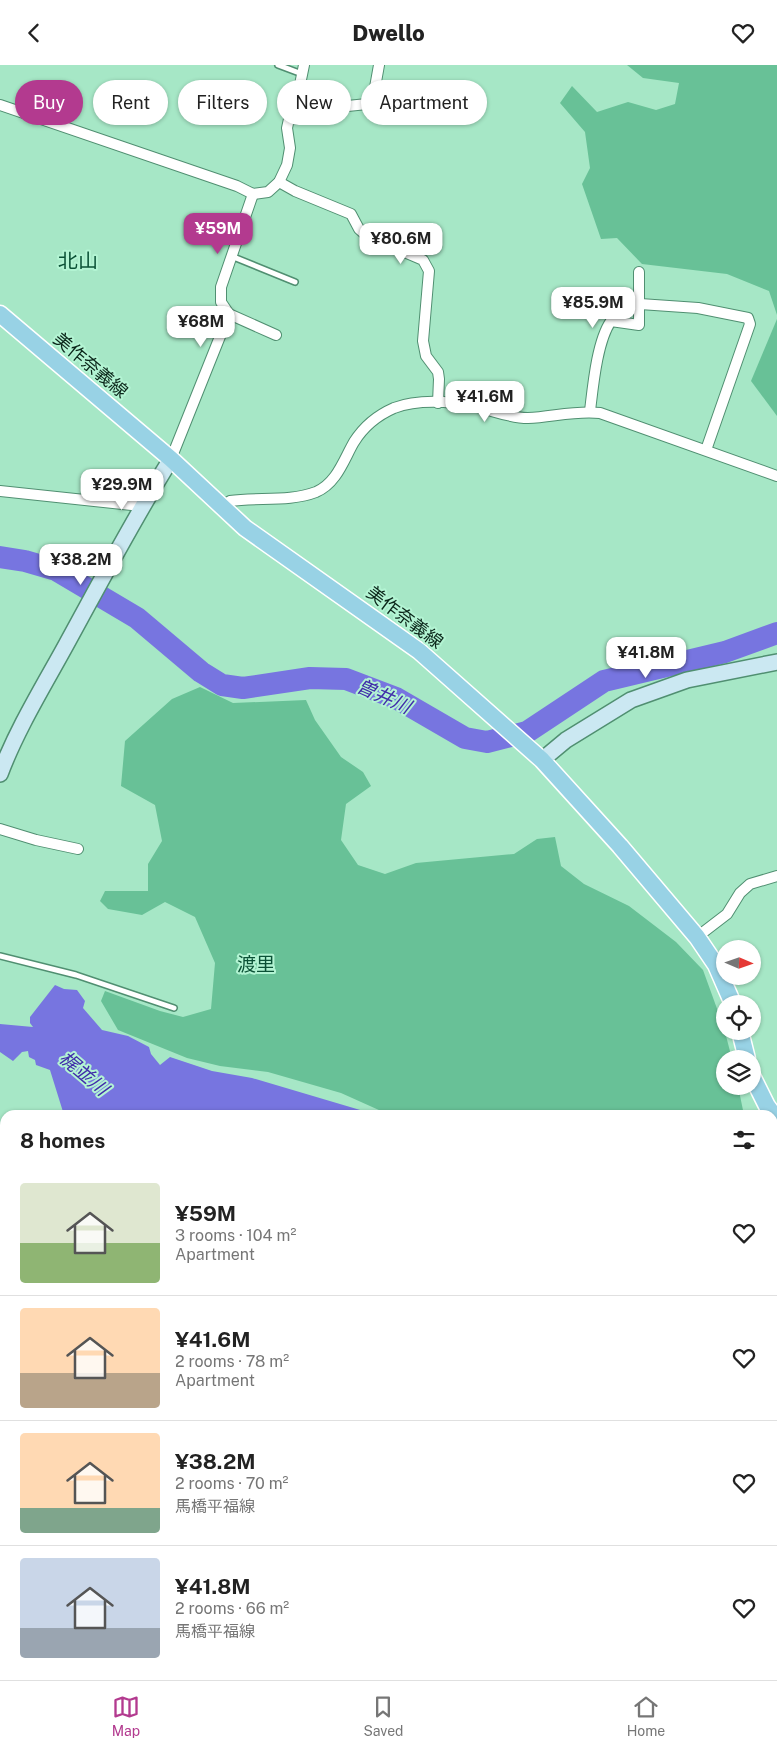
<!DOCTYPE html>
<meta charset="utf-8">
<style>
:root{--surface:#fff;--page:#f6f6f6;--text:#222;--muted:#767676;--line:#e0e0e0;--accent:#b33a8f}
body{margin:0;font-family:"Public Sans","Noto Sans JP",sans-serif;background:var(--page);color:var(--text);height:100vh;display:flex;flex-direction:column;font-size:19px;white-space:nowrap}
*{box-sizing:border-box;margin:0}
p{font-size:16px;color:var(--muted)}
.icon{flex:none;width:28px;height:28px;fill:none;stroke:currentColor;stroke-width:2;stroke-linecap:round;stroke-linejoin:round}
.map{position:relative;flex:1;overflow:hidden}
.drawer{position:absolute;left:0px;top:1045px;width:778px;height:570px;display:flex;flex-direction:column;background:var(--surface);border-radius:15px 15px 0 0;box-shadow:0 1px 4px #0004}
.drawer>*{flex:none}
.guide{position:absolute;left:15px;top:15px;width:500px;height:45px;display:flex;gap:10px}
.needle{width:32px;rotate:92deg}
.buttons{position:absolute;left:716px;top:875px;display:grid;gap:10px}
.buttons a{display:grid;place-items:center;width:45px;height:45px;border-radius:50%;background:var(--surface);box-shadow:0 1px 4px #0004;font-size:25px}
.price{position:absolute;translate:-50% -42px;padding:0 11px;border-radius:10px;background:#fff;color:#222;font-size:16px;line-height:32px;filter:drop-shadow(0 1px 2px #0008)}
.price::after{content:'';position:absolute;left:50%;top:30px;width:15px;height:11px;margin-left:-8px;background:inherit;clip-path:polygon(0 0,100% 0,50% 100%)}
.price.on{background:var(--accent);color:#fff}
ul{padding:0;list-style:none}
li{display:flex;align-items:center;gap:15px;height:125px;padding:0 20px}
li+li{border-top:1px solid var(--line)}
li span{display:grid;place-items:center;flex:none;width:140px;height:100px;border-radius:5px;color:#555}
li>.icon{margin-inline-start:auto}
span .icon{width:60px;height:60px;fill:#fffc;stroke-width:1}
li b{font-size:21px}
h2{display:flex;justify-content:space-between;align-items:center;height:60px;padding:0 20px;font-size:21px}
.chip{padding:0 18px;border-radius:22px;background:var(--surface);box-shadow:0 1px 4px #0004;font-size:18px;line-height:45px}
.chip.on{background:var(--accent);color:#fff}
header{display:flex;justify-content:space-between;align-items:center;height:65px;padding:0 20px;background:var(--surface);font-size:22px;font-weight:800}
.dock{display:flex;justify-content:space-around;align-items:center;height:70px;border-top:1px solid var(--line);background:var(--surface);font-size:14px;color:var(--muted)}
.dock a{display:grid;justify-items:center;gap:2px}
.dock .on{color:var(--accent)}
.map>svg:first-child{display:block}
</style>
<header><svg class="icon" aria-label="back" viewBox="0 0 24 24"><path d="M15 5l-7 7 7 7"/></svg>Dwello<svg class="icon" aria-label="heart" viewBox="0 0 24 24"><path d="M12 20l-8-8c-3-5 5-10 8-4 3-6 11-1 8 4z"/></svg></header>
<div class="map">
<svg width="777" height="1615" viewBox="0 0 777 1615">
<rect width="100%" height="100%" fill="#a6e7c6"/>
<!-- green -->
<g fill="#68c197">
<polygon points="627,0 777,0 777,250 769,226 727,209 642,199 617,173 601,174 582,119 590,103 585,67 560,38 572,21 597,47 628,37 656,45 675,39 679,18 643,13"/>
<polygon points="777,254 777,351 751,316"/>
<polygon points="200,622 233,638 306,635 315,655 341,692 363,707 371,721 346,739 341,775 358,800 385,809 416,798 514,789 537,774 555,772 561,801 584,819 629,841 676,877 703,905 724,963 732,994 725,994 725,1021 738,1021 744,1050 390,1050 341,1028 268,1007 220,1001 187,993 118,965 101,936 105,926 160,946 183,952 211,944 215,898 195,852 165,837 142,850 108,844 100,836 105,826 148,826 148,799 162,776 155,740 121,721 125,676 172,634"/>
</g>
<!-- water -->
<g fill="#7775e0">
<polygon points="55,920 64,924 77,925 85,936 83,943 102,965 128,971 149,982 151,989 160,1000 170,992 212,1006 252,1013 377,1050 64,1050 50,1005 36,1000 35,995 29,992 28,986 22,987 13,996 0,987 0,959 33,962 30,958 30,952"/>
<polygon points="773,1242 777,1245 777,1316 773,1306"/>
</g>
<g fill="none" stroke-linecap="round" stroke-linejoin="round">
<!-- stream -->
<g stroke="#7775e0" stroke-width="4">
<polyline points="0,1067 5,1069"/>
<polyline points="772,1361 777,1366"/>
</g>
<!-- river -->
<polyline stroke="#7775e0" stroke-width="22" points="0,492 25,496 56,505 137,553 201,607 222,620 243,623 310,613 346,614 396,633 465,673 487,677 527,667 604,616 725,587 777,568"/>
<!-- service casing -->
<g stroke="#508f71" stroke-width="8">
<g id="service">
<polyline points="278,0 302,9"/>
<polyline points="231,191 295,217"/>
<polyline points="0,891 76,910 174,943"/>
<polyline points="0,1073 5,1074"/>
</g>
</g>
<!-- minor casing -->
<g stroke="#508f71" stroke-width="12">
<g id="minor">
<polyline points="0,40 237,121 253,129 268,127 279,117 287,100 290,83 287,63 289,54 297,34 304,0"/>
<polyline points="289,54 306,54 338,42 367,39 374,28 379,0"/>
<polyline points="279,117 295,126 351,149 359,164 367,171 423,195 429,206 423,276 426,291 438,307 439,314 438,338"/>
<polyline points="640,239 698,243 748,253 750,259 706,385"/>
<polyline points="229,249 221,237 221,222 253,129"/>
<path d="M590,346C593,321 597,276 611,256L639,260V207"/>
<polyline points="171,394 229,249 276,270"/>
<polyline points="0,426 141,441"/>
<path d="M221,441L230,436C258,432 290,437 316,427C337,418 344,394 354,377C364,361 378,350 394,343C417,334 450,336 473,341C492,345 509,353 528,353C552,352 576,345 600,348L777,411"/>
<polyline points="0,764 36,775 78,784"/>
<polyline points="697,872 727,849 740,828 750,819 777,811"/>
<polyline points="310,1615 313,1610"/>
<polyline points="485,1615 487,1610"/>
</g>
</g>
<!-- secondary casing -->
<g stroke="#508f71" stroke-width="18">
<g id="secondary">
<polyline points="542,695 566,675 631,635 687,615 777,597"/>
<path d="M0,709C17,664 43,622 66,580C100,518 133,455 171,394"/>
<polyline points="0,1396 5,1398"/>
<polyline points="537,1610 550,1615"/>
</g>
</g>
<!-- primary casing -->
<g stroke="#fff" stroke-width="19">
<g id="primary">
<polyline points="0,249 171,394 245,463 419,586 542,695 620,781 697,872 716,900 733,939"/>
<polyline points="740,966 747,994"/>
<polyline points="752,1011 767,1041 777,1054"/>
</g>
</g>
<!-- service -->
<use href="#service" stroke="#fff" stroke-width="5"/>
<!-- minor -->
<use href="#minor" stroke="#fff" stroke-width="10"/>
<!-- secondary -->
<use href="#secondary" stroke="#cbe8f2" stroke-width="15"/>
<!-- primary -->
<use href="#primary" stroke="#98d2e5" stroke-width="16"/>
</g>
<g text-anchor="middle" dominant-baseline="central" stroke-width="4" stroke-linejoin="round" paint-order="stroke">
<!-- street labels -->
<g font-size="18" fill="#0b261a" stroke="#b3f4d3">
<text transform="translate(91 300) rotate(40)">美作奈義線</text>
<text transform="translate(405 552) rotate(37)">美作奈義線</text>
</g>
<!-- water labels -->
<g font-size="19" font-style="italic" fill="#412daa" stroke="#b3f4d3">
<text transform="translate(384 631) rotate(24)">曽井川</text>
<text transform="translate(84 1008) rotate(40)">梶並川</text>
</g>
<!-- neighbourhood labels -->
<g font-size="19" fill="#0b5136" stroke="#b3f4d3">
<text x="256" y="899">渡里</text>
</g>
<!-- quarter labels -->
<g font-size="20" fill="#0b5136" stroke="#b3f4d3">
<text x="78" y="196">北山</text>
</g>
</g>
</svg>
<div class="buttons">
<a><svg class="needle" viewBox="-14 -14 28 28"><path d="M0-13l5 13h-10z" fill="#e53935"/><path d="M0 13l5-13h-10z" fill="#767676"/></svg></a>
<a><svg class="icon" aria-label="locate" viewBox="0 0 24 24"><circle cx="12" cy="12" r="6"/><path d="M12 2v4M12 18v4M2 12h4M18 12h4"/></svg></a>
<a><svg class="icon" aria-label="layers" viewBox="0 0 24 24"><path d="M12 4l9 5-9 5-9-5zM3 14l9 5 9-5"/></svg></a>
</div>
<b class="price on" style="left:218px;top:190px">¥59M</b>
<b class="price" style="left:401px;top:200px">¥80.6M</b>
<b class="price" style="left:593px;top:264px">¥85.9M</b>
<b class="price" style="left:201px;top:283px">¥68M</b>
<b class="price" style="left:485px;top:358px">¥41.6M</b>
<b class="price" style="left:122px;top:446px">¥29.9M</b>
<b class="price" style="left:81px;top:521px">¥38.2M</b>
<b class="price" style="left:646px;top:614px">¥41.8M</b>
<div class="guide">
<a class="chip on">Buy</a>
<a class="chip">Rent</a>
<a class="chip">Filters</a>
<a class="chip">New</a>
<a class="chip">Apartment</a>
</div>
<section class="drawer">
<h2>8 homes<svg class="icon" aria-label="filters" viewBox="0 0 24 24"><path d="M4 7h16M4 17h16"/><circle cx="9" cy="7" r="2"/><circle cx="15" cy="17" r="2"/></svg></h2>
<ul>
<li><span style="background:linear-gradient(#dfe7d0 60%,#8fb573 0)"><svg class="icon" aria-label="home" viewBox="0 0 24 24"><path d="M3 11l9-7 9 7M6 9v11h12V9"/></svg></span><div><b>¥59M</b><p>3 rooms · 104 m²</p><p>Apartment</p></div><svg class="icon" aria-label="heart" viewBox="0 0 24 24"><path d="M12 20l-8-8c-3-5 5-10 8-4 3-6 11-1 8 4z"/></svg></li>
<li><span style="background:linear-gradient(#ffd9b3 65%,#b9a48a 0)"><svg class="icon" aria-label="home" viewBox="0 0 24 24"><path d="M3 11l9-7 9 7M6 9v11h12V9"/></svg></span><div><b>¥41.6M</b><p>2 rooms · 78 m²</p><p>Apartment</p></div><svg class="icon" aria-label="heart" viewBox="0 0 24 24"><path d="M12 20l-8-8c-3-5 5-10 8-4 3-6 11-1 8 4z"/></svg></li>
<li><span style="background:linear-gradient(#ffd9b3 75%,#7fa58c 0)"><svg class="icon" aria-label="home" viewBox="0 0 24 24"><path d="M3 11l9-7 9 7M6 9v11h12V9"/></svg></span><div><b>¥38.2M</b><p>2 rooms · 70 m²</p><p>馬橋平福線</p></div><svg class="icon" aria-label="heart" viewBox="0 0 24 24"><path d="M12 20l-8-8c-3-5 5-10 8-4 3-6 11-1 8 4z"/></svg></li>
<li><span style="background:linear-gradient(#c9d6e8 70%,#9aa5b1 0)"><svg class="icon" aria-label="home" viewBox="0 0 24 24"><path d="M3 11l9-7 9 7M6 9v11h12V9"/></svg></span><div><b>¥41.8M</b><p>2 rooms · 66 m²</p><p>馬橋平福線</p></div><svg class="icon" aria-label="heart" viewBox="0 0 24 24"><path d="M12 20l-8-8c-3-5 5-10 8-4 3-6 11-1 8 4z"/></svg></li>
</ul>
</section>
</div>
<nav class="dock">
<a class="on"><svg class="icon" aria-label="map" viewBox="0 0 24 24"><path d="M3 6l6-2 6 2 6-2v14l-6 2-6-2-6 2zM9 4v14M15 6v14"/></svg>Map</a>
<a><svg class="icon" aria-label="saved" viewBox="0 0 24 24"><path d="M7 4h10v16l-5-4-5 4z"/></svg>Saved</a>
<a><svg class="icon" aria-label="home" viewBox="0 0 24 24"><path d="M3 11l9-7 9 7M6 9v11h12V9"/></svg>Home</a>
</nav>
